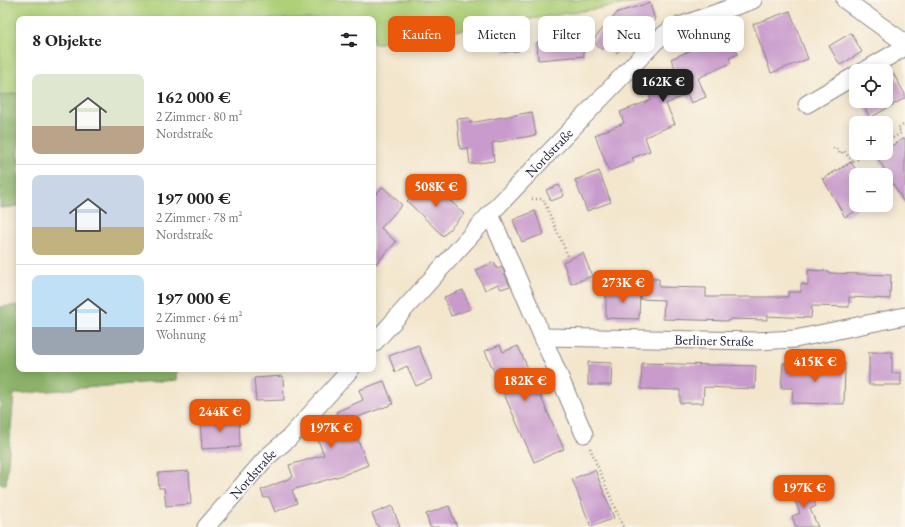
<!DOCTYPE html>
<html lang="de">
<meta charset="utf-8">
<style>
:root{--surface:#fff;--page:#f6f6f6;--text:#222;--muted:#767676;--line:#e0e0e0;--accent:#ea580c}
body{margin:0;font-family:"EB Garamond",serif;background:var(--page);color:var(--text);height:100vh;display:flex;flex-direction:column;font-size:15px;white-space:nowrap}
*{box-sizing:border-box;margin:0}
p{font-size:13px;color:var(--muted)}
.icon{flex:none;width:22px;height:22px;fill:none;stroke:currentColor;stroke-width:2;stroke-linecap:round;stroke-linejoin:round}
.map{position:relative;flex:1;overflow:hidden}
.drawer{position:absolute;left:16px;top:16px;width:360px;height:356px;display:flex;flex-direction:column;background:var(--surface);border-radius:8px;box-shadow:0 2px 10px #0003}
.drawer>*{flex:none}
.guide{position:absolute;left:388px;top:16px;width:380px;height:36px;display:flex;gap:8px}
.controls{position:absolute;left:849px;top:64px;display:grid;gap:8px}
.controls a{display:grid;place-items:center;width:44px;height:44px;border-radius:8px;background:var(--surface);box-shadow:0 2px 10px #0003;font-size:20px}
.price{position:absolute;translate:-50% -34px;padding:0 9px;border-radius:8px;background:var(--accent);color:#fff;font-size:13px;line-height:26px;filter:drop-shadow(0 1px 2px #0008)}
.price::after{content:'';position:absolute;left:50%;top:24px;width:12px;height:9px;margin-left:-6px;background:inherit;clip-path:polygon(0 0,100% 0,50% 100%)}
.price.active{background:#222;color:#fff}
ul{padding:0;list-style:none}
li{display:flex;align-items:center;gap:12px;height:100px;padding:0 16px}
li+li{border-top:1px solid var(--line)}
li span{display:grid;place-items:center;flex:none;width:112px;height:80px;border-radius:8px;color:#555}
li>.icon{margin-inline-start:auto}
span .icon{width:48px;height:48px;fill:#fffc;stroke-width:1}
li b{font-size:17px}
h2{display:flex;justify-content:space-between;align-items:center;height:48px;padding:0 16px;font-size:17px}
.tag{padding:0 14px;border-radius:8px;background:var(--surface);box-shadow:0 2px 10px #0003;font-size:14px;line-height:36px}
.tag.active{background:var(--accent);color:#fff}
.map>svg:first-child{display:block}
</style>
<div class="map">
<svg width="905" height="527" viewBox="0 0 905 527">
<rect width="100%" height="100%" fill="#fbf7ec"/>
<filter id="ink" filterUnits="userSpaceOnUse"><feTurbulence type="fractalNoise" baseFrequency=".025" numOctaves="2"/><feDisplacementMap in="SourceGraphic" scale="8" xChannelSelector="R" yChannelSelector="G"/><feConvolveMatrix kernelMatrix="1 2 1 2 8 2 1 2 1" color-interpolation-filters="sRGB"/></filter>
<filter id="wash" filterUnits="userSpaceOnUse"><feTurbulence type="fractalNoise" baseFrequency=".012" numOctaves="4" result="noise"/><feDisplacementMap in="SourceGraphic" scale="16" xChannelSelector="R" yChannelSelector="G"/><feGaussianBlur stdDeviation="0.9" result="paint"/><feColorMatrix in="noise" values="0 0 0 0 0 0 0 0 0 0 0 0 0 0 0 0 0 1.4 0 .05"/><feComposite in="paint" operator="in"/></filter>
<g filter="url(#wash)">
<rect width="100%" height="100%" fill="#f3e6cd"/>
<!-- green -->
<polygon fill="#afd079" stroke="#68795a" points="0,0 651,0 373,44 373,19 19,19 19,93 0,96"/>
<!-- forest -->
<g fill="#8bb269" stroke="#566a52">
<polygon points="19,93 19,206 0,208 0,96"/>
<polygon points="19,305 19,369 178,369 177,380 14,394 6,484 0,484 0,307"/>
</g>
<g id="blocks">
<!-- building -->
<g fill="#c99bcd">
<polygon points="650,3 655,21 625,30 632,36 617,53 607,44 602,50 592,41 618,12"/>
<polygon points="790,11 808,59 771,73 753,24"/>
<polygon points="582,31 584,56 538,60 537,42 541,41 541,35"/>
<polygon points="851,33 862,52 840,65 829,46"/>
<polygon points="729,34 738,54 729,58 731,63 698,78 706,97 691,103 687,94 666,104 675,124 645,137 650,151 632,158 634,161 609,171 595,135 624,123 620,112 651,100 646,88 678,74 671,59"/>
<polygon points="518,37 519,51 504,52 502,38"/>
<polygon points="890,68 905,94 905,98 870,118 861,101 886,101 886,70"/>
<polygon points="532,112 536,135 492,143 494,161 470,164 468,148 460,149 457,119 469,118 470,123"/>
<polygon points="905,138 905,204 876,155 886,153 886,149"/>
<polygon points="851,162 856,170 856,211 845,217 823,179"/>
<polygon points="599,171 611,202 587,211 575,180"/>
<polygon points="428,179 464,214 443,236 407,201"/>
<polygon points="559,185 564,196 551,201 546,190"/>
<polygon points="383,187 402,205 381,228 396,242 373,267 373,197"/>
<polygon points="535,211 544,234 522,242 513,220"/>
<polygon points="583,253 592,276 571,284 563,262"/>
<polygon points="494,262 497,269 502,267 510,286 501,289 498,284 485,290 476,270"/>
<polygon points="808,270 829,271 829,273 891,275 890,299 849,297 849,307 812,306 811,318 767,316 767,320 730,319 729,321 663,319 664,300 640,299 640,279 659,279 659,287 706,288 706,297 788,297 788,292 801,292 801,284 808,285"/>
<polygon points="606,289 640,290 639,319 606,318"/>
<polygon points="463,290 470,309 451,316 444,297"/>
<polygon points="418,345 432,379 416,386 407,366 395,372 389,356"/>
<polygon points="500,345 503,352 518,346 564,449 534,462 485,351"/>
<polygon points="869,352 892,352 892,373 901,373 901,385 869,385"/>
<polygon points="588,362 612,363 611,385 588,385"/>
<polygon points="642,363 756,366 755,389 704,387 703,403 680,403 680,390 641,389"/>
<polygon points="783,363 822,365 822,363 845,363 844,404 792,403 793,388 781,388"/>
<polygon points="283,376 284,400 256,401 254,378"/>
<polygon points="384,381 393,404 355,418 356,420 351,423 368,465 343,475 292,490 297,503 275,512 269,497 264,498 261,490 293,477 289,465 324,455 313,428 338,417 336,412 363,400 359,390"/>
<polygon points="239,418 240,447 202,449 200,420"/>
<polygon points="595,470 614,518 591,527 572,479"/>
<polygon points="189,471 191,504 166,506 164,488 159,488 158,473"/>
<polygon points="808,487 816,506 810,509 818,527 796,527 792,516 800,513 792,494"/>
<polygon points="392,506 400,527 378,527 372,514"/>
<polygon points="449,506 457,527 430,527 426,514"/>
</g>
</g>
</g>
<g filter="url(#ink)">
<use href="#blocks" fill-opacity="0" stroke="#8a8484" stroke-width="1"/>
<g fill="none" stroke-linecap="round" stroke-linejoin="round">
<!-- minor casing -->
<g stroke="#8a8484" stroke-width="19">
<g id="minor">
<polyline points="845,0 905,43"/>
<polyline points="864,71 905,47"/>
<polyline points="807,104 856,75"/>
<polyline points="490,214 584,434"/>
<path id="s1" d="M544,337L756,341L795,339L905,316"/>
<path id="s2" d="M373,344L490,214L655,42L671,29L753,0"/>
<path id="s3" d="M206,527L267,457L289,438L351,369"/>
</g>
</g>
<!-- path -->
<g stroke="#8a8484" stroke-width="2.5" stroke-dasharray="1 3" stroke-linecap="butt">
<polyline points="886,142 901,133 898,128 905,124"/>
<polyline points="833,148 836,148 840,154 844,151 853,162"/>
<polyline points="822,179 868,153"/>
<polyline points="532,199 543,199 568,256"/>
<polyline points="590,448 623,527"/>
</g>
<!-- minor -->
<use href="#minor" stroke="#fff" stroke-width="17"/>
</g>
</g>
<g text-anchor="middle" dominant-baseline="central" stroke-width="3" stroke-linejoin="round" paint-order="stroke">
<!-- street labels -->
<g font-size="14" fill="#22223b" stroke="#fbf7ec">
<text stroke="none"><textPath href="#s2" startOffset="260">Nordstraße</textPath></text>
<text stroke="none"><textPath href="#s1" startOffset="170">Berliner Straße</textPath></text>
<text stroke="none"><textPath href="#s3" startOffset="71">Nordstraße</textPath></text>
</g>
</g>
</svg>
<div class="controls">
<a><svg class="icon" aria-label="locate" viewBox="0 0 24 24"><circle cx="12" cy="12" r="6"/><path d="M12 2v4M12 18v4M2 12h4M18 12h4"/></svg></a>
<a>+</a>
<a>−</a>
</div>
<b class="price active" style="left:663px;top:103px">162K €</b>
<b class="price" style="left:436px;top:208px">508K €</b>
<b class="price" style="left:623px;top:304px">273K €</b>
<b class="price" style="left:815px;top:383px">415K €</b>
<b class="price" style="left:525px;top:402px">182K €</b>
<b class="price" style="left:220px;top:433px">244K €</b>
<b class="price" style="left:331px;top:449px">197K €</b>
<b class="price" style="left:804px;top:509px">197K €</b>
<div class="guide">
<a class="tag active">Kaufen</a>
<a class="tag">Mieten</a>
<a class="tag">Filter</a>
<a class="tag">Neu</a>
<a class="tag">Wohnung</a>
</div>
<section class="drawer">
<h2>8 Objekte<svg class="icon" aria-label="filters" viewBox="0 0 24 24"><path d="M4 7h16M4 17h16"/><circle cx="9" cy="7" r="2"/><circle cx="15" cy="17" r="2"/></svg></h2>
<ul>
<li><span style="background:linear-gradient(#dfe7d0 65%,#b9a48a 0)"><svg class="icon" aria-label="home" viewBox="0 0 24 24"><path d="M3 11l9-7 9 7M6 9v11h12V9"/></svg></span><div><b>162 000 €</b><p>2 Zimmer · 80 m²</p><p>Nordstraße</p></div></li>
<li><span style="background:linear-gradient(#c9d6e8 65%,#c2b280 0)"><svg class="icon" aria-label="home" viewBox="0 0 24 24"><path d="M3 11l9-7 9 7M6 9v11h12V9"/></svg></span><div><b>197 000 €</b><p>2 Zimmer · 78 m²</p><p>Nordstraße</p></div></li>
<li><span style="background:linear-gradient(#bfe0f5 65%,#9aa5b1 0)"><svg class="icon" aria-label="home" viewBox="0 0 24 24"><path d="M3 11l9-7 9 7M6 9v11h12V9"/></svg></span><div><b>197 000 €</b><p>2 Zimmer · 64 m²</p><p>Wohnung</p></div></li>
</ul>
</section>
</div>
